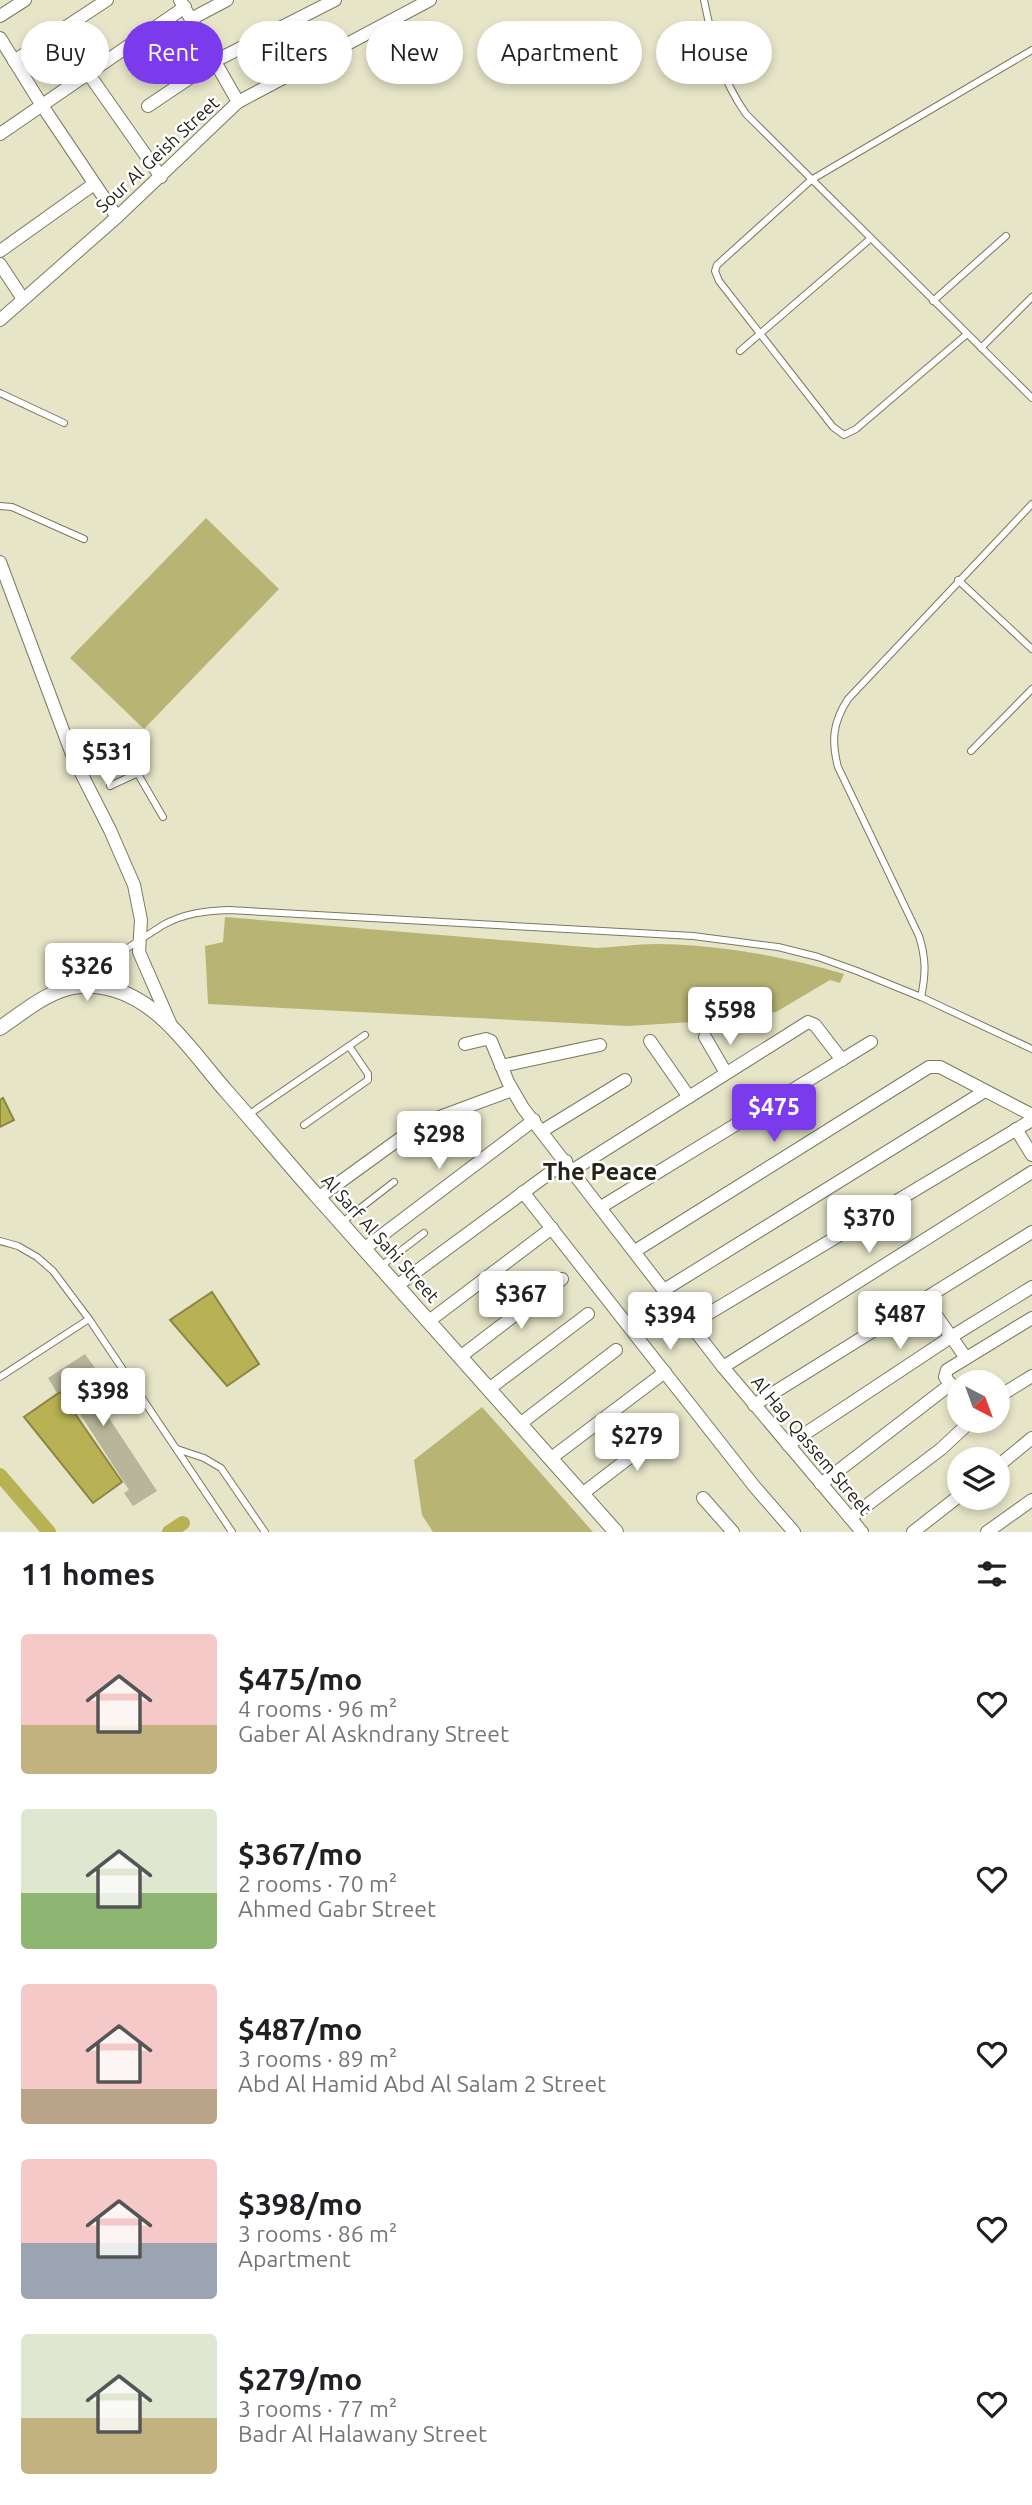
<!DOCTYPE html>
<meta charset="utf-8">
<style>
:root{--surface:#fff;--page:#f6f6f6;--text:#202124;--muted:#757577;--accent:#7c3aed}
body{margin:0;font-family:Ubuntu,sans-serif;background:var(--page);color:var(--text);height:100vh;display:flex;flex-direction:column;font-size:26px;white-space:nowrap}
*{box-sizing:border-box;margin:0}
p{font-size:23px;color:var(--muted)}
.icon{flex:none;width:38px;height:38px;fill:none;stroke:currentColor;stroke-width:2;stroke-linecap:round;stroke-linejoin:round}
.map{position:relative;height:1532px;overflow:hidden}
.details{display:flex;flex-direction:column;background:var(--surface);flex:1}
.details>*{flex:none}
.banner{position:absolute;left:21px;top:21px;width:990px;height:63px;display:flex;gap:14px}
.needle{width:46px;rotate:139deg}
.buttons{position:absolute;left:947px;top:1370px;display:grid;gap:14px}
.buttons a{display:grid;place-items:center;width:63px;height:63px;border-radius:50%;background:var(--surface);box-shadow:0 4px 10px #0003;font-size:35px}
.price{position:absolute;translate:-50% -60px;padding:0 16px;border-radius:7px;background:#fff;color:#222;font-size:23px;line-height:46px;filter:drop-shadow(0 2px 4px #0008)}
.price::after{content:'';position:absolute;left:50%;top:42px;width:21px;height:16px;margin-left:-10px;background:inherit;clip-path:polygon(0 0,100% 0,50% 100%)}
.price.current{background:var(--accent);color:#fff}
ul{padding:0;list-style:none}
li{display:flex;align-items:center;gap:21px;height:175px;padding:0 21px}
li span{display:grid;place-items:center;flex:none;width:196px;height:140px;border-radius:7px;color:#555}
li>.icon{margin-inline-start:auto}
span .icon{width:84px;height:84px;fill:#fffc;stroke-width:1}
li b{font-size:30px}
h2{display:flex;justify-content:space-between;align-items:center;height:84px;padding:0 21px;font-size:30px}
.pill{padding:0 24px;border-radius:32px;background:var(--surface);box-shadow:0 4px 10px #0003;font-size:24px;line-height:63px}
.pill.current{background:var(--accent);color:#fff}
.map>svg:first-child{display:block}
</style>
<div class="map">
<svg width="1032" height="1532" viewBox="0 0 1032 1532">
<rect width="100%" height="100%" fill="#e6e5c8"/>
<!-- green -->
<g fill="#b8b574">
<polygon points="206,518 279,589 144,729 70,658"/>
<path d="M225,917L597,948C616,947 637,944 656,944C715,944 788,957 844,974L840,983L830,980L776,1012L708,1021L628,1026L208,1004L205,946L223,942Z"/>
<polygon points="482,1407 593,1532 433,1532 422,1515 414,1460"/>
</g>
<!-- water -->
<g fill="#b8b254" stroke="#8b8742" stroke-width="2">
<polygon points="3,1098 14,1120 0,1127 0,1100"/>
<polygon points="212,1292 259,1364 227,1386 170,1320"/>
<polygon points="60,1392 122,1482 93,1503 24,1417"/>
</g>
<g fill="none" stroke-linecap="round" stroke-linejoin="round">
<!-- canal -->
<g stroke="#b8b254" stroke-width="14">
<polyline points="0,1475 49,1532"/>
<polyline points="169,1532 183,1523"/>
</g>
</g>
<!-- building -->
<polygon fill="#b7b69a" points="85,1354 95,1368 82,1377 157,1491 133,1506 124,1493 129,1490 64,1389 57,1393 48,1378"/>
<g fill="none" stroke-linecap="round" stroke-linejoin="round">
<!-- service casing -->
<g stroke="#7a795e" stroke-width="8">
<g id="service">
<path d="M704,0C713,44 720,77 746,114L1032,398"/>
<polyline points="933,301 1006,236"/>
<polyline points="967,334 856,429 844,435 833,427 719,281 715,271 717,265 811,180 1032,50"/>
<polyline points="981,348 1032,297"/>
<polyline points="740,351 870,239"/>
<polyline points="0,393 64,423"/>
<polyline points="0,506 12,507 84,539"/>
<polyline points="958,580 1032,649"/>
<polyline points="971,751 1032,689"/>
<polyline points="73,757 110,738 117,738 163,817"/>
<polyline points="110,786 138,773"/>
<path d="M72,984L163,925C185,913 205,911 229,910L693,936L778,947L818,957L857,971L921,997L1032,1049"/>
<path d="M921,997C926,974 926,958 919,936L838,767C831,740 833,722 848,699L1032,504"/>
<polyline points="248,1115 365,1035"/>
<polyline points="304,1125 368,1080 368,1074 349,1046"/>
<polyline points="341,1223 394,1182"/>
<polyline points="0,1241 18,1246 37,1257 53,1271 89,1319 232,1532"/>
<polyline points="381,1266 424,1233"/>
<polyline points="0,1377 89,1319"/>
<polyline points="177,1449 204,1458 221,1468 265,1532"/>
</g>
</g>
<!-- minor casing -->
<g stroke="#7a795e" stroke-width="14">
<g id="minor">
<polyline points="180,0 238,102"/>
<polyline points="0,16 25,0"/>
<polyline points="191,19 227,0"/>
<polyline points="0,38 41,104 117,217"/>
<polyline points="14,61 107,0"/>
<polyline points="88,73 161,177"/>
<polyline points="148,106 215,61 335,0"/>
<polyline points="0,134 185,7"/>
<polyline points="0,251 94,184"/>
<polyline points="0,264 23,299"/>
<polyline points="0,320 117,217 238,102 430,0"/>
<polyline points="0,562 73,757 110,830 134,885 141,920 139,952 171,1025"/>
<polyline points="705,1037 726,1073"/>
<polyline points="650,1041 689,1097"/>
<polyline points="465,1044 486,1039 491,1041 508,1082 523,1108 723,1367 862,1532"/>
<polyline points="501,1066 600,1045"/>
<polyline points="1016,1129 1032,1155"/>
<polyline points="542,1131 625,1080"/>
<polyline points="573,1170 808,1022 815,1025 842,1060"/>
<polyline points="523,1192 754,1486 794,1532"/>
<polyline points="318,1198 405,1135 434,1119 512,1090"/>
<polyline points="601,1207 871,1042"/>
<polyline points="365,1248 534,1120"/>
<polyline points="635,1251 929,1067 940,1067 1032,1115"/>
<polyline points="398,1285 566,1161"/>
<polyline points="664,1290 985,1091"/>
<polyline points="924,1298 966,1358"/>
<polyline points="429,1321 552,1228"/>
<polyline points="691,1324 1032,1120"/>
<polyline points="460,1357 562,1279"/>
<polyline points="723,1367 1032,1172"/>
<polyline points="489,1389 588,1314"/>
<polyline points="959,1395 945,1377 947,1370 1032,1318"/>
<polyline points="998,1397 1032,1376"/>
<polyline points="754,1405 1032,1232"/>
<polyline points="603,1419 633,1455"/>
<polyline points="520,1424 616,1350"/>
<polyline points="788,1445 951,1337 1032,1287"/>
<polyline points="550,1459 665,1372"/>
<polyline points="998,1466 1032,1438"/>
<polyline points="821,1484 951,1384"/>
<polyline points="582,1494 672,1425"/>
<polyline points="703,1498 733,1532"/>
<polyline points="850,1518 941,1449 971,1421"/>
<polyline points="913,1532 959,1496"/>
<polyline points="987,1532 1032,1500"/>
</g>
</g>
<!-- tertiary casing -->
<g stroke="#7a795e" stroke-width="16">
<path id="tertiary" d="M0,1028C38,1002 65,975 115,990C163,1004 195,1056 227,1092C257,1126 286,1161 317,1196C416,1308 516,1420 616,1532"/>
</g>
<!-- service -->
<use href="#service" stroke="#fff" stroke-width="6"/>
<!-- minor -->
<use href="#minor" stroke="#fff" stroke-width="12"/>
<!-- tertiary -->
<use href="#tertiary" stroke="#fff" stroke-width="14"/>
</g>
<g text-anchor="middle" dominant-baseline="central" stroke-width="5" stroke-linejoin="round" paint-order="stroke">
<!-- street labels -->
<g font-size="18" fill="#232318" stroke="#fff">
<text transform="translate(157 154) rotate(-43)">Sour Al Geish Street</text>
<text transform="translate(381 1238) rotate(48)">Al Sarf Al Sahi Street</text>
<text transform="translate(812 1445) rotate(50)">Al Hag Qassem Street</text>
</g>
<!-- district labels -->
<g font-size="24" font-weight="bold" fill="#232318" stroke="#fff">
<text x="600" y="1171">The Peace</text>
</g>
</g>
</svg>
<div class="buttons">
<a><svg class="needle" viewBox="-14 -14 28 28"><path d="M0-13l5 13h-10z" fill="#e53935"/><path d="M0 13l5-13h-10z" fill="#757577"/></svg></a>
<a><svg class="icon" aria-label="layers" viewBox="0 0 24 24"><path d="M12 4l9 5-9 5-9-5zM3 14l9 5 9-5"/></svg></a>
</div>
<b class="price" style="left:108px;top:789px">$531</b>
<b class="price" style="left:87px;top:1003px">$326</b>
<b class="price" style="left:730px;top:1047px">$598</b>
<b class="price current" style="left:774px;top:1144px">$475</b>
<b class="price" style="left:439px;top:1171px">$298</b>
<b class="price" style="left:869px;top:1255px">$370</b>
<b class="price" style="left:521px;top:1331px">$367</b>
<b class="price" style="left:900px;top:1351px">$487</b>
<b class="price" style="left:670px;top:1352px">$394</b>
<b class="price" style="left:103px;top:1428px">$398</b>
<b class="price" style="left:637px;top:1473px">$279</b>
<div class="banner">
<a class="pill">Buy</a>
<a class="pill current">Rent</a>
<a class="pill">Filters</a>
<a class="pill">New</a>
<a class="pill">Apartment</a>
<a class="pill">House</a>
</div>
</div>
<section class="details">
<h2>11 homes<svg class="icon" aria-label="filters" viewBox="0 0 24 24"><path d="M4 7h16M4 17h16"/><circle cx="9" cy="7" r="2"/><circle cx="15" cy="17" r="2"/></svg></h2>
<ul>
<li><span style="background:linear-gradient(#f6c9c9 65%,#c2b280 0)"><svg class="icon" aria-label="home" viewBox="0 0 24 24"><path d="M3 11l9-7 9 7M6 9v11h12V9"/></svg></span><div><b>$475/mo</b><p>4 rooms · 96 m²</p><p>Gaber Al Askndrany Street</p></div><svg class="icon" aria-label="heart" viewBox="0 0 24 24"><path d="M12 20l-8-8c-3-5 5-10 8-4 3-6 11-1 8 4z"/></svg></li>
<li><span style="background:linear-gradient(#dfe7d0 60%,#8fb573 0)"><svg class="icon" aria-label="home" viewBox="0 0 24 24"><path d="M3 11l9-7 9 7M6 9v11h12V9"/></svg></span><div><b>$367/mo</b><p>2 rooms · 70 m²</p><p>Ahmed Gabr Street</p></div><svg class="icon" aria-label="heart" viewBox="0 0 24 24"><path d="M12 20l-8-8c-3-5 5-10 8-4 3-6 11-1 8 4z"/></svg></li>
<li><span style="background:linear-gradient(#f6c9c9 75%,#b9a48a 0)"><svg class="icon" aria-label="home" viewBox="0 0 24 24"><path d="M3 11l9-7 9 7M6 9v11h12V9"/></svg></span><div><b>$487/mo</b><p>3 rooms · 89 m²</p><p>Abd Al Hamid Abd Al Salam 2 Street</p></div><svg class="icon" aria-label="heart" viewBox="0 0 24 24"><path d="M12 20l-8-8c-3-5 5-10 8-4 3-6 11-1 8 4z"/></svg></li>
<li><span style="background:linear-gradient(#f6c9c9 60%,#9aa5b1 0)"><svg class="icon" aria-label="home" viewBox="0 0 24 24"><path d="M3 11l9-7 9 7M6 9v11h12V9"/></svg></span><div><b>$398/mo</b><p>3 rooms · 86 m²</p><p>Apartment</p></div><svg class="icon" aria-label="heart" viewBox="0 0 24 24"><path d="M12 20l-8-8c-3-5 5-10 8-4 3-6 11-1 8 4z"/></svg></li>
<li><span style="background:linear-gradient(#dfe7d0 60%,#c2b280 0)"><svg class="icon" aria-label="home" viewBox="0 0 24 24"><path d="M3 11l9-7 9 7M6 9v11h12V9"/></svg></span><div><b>$279/mo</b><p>3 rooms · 77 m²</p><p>Badr Al Halawany Street</p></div><svg class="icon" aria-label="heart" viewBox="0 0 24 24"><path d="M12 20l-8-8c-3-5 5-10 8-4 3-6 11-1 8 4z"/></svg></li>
</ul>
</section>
